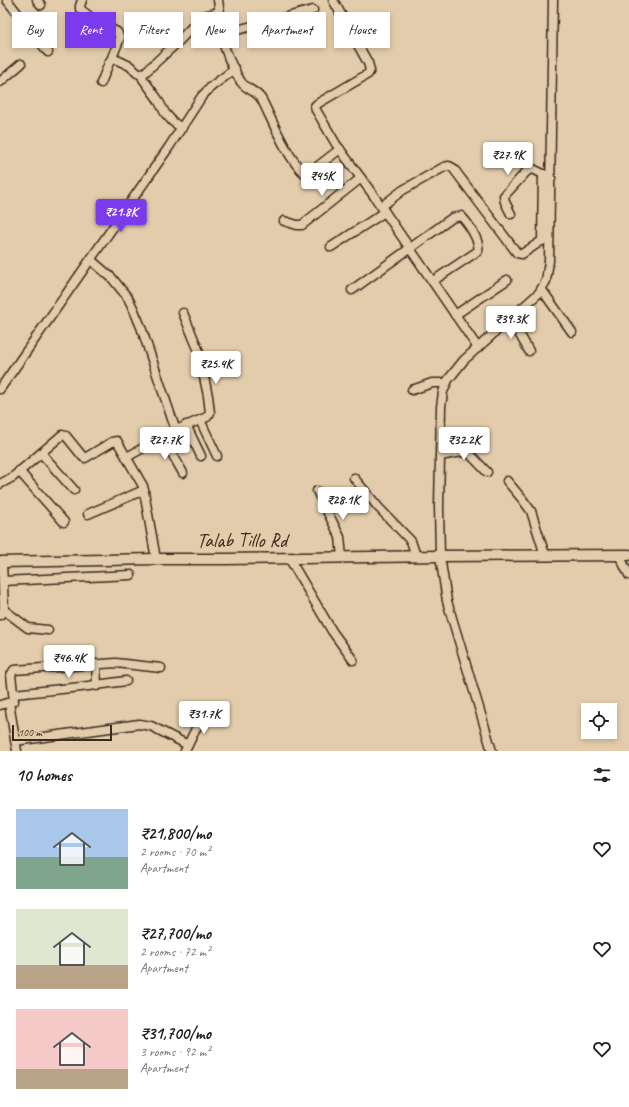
<!DOCTYPE html>
<meta charset="utf-8">
<style>
:root{--surface:#fff;--page:#f2f2f2;--text:#202124;--muted:#757577;--accent:#7c3aed}
body{margin:0;font-family:Caveat,sans-serif;background:var(--page);color:var(--text);height:100vh;display:flex;flex-direction:column;font-size:15px;white-space:nowrap}
*{box-sizing:border-box;margin:0}
p{font-size:13px;color:var(--muted)}
.icon{flex:none;width:22px;height:22px;fill:none;stroke:currentColor;stroke-width:2;stroke-linecap:round;stroke-linejoin:round}
.map{position:relative;height:751px;overflow:hidden}
.details{display:flex;flex-direction:column;background:var(--surface);flex:1}
.details>*{flex:none}
.banner{position:absolute;left:12px;top:12px;width:400px;height:36px;display:flex;gap:8px}
.tools{position:absolute;left:581px;top:703px;display:grid;gap:8px}
.tools a{display:grid;place-items:center;width:36px;height:36px;border-radius:0px;background:var(--surface);box-shadow:0 2px 6px #0003;font-size:20px}
.scale{position:absolute;left:12px;bottom:10px;width:100px;box-sizing:border-box;padding-left:4px;border:2px solid #3b2a1e;border-top:0;font-size:11px;line-height:14px;white-space:nowrap;color:#3b2a1e;-webkit-text-stroke:3px #e2ccab;paint-order:stroke}
.price{position:absolute;translate:-50% -34px;padding:0 9px;border-radius:4px;background:#fff;color:#222;font-size:13px;line-height:26px;filter:drop-shadow(0 1px 2px #0008)}
.price::after{content:'';position:absolute;left:50%;top:24px;width:12px;height:9px;margin-left:-6px;background:inherit;clip-path:polygon(0 0,100% 0,50% 100%)}
.price.current{background:var(--accent);color:#fff}
ul{padding:0;list-style:none}
li{display:flex;align-items:center;gap:12px;height:100px;padding:0 16px}
li span{display:grid;place-items:center;flex:none;width:112px;height:80px;border-radius:0px;color:#555}
li>.icon{margin-inline-start:auto}
span .icon{width:48px;height:48px;fill:#fffc;stroke-width:1}
li b{font-size:17px}
h2{display:flex;justify-content:space-between;align-items:center;height:48px;padding:0 16px;font-size:17px}
.chip{padding:0 14px;border-radius:0px;background:var(--surface);box-shadow:0 2px 6px #0003;font-size:14px;line-height:36px}
.chip.current{background:var(--accent);color:#fff}
.map>svg:first-child{display:block}
</style>
<div class="map">
<svg width="629" height="751" viewBox="0 0 629 751">
<rect width="100%" height="100%" fill="#e2ccab"/>
<filter id="ink" filterUnits="userSpaceOnUse"><feTurbulence type="fractalNoise" baseFrequency=".025" numOctaves="2"/><feDisplacementMap in="SourceGraphic" scale="8" xChannelSelector="R" yChannelSelector="G"/><feConvolveMatrix kernelMatrix="1 2 1 2 8 2 1 2 1" color-interpolation-filters="sRGB"/></filter>
<g filter="url(#ink)">
<g fill="none" stroke-linecap="round" stroke-linejoin="round">
<!-- minor casing -->
<g stroke="#3b2a1e" stroke-width="11">
<g id="minor">
<polyline points="7,0 48,52"/>
<polyline points="37,0 41,5"/>
<polyline points="82,0 80,6 80,9 97,22 117,32 120,38 111,60"/>
<path d="M218,0C220,12 220,25 222,37C225,52 233,69 241,82C247,90 257,91 262,100C273,122 287,158 305,174L309,173L340,149"/>
<polyline points="333,0 368,63 370,70 368,74 317,104 315,106 316,110 336,144 374,196 478,348"/>
<polyline points="222,34 313,10"/>
<polyline points="0,82 21,64"/>
<polyline points="101,83 109,63 111,60 115,59 130,66 137,73 142,75"/>
<polyline points="182,128 173,122 165,113 157,98 143,79 142,75 179,41 202,16 220,12"/>
<polyline points="382,206 403,190 444,167 449,166 453,168 517,253 522,254 549,236"/>
<polyline points="511,214 505,202 504,196 527,171 533,169 551,178"/>
<polyline points="284,221 297,225 302,225 361,178"/>
<polyline points="542,241 543,174"/>
<polyline points="331,247 385,212"/>
<polyline points="91,260 112,278 128,298 133,308 141,327 175,428 175,433 171,436 143,448 127,457"/>
<path d="M352,290L452,218L461,216C468,223 481,242 478,251L433,281"/>
<polyline points="542,290 572,332"/>
<polyline points="455,315 507,280"/>
<polyline points="511,319 529,351"/>
<polyline points="0,389 169,147 202,96 212,86 235,69"/>
<polyline points="412,390 432,383 446,383"/>
<polyline points="200,420 217,456"/>
<polyline points="186,425 201,456"/>
<polyline points="176,430 207,417 210,413 208,396 198,349 183,313"/>
<polyline points="164,439 183,473"/>
<polyline points="41,453 74,490"/>
<polyline points="440,456 467,451 487,472"/>
<polyline points="19,471 64,522"/>
<polyline points="354,478 379,508 411,541 416,556"/>
<polyline points="507,481 523,500 531,511 545,555"/>
<polyline points="0,484 13,477 62,435 66,436 83,457 85,458 112,442 117,441 143,486 156,559"/>
<polyline points="317,491 340,537 342,557"/>
<polyline points="88,514 144,490"/>
<polyline points="619,555 629,575"/>
<polyline points="289,558 332,631 353,660"/>
<polyline points="3,581 131,575"/>
<polyline points="4,610 28,628 48,630"/>
<polyline points="0,615 4,610 2,562"/>
<polyline points="96,664 97,686"/>
<polyline points="14,694 81,687 126,681"/>
<polyline points="9,703 17,751"/>
<polyline points="0,705 14,701 11,675 14,670 116,663 161,668"/>
<polyline points="15,741 139,724 151,726 188,745"/>
<polyline points="185,751 205,710"/>
<polyline points="492,751 452,618 447,601 440,556 439,506 441,407 443,392 448,380 464,360 539,293 546,281 549,261 553,0"/>
</g>
</g>
<!-- major casing -->
<g stroke="#3b2a1e" stroke-width="13">
<polyline id="major" points="0,562 156,559 226,559 440,556 629,555"/>
</g>
<!-- minor -->
<use href="#minor" stroke="#e2ccab" stroke-width="8"/>
<!-- major -->
<use href="#major" stroke="#e2ccab" stroke-width="10"/>
</g>
</g>
<g text-anchor="middle" dominant-baseline="central" stroke-width="3" stroke-linejoin="round" paint-order="stroke">
<!-- street labels -->
<g font-size="20" fill="#3b2a1e" stroke="#e2ccab">
<text x="242" y="540">Talab Tillo Rd</text>
</g>
</g>
</svg>
<div class="tools">
<a><svg class="icon" aria-label="locate" viewBox="0 0 24 24"><circle cx="12" cy="12" r="6"/><path d="M12 2v4M12 18v4M2 12h4M18 12h4"/></svg></a>
</div>
<div class="scale">100 m</div>
<b class="price" style="left:508px;top:176px">₹27.9K</b>
<b class="price" style="left:322px;top:197px">₹45K</b>
<b class="price current" style="left:121px;top:233px">₹21.8K</b>
<b class="price" style="left:511px;top:340px">₹39.3K</b>
<b class="price" style="left:216px;top:385px">₹25.4K</b>
<b class="price" style="left:165px;top:461px">₹27.7K</b>
<b class="price" style="left:464px;top:461px">₹32.2K</b>
<b class="price" style="left:343px;top:521px">₹28.1K</b>
<b class="price" style="left:69px;top:679px">₹46.4K</b>
<b class="price" style="left:204px;top:735px">₹31.7K</b>
<div class="banner">
<a class="chip">Buy</a>
<a class="chip current">Rent</a>
<a class="chip">Filters</a>
<a class="chip">New</a>
<a class="chip">Apartment</a>
<a class="chip">House</a>
</div>
</div>
<section class="details">
<h2>10 homes<svg class="icon" aria-label="filters" viewBox="0 0 24 24"><path d="M4 7h16M4 17h16"/><circle cx="9" cy="7" r="2"/><circle cx="15" cy="17" r="2"/></svg></h2>
<ul>
<li><span style="background:linear-gradient(#a9c7e8 60%,#7fa58c 0)"><svg class="icon" aria-label="home" viewBox="0 0 24 24"><path d="M3 11l9-7 9 7M6 9v11h12V9"/></svg></span><div><b>₹21,800/mo</b><p>2 rooms · 70 m²</p><p>Apartment</p></div><svg class="icon" aria-label="heart" viewBox="0 0 24 24"><path d="M12 20l-8-8c-3-5 5-10 8-4 3-6 11-1 8 4z"/></svg></li>
<li><span style="background:linear-gradient(#dfe7d0 70%,#b9a48a 0)"><svg class="icon" aria-label="home" viewBox="0 0 24 24"><path d="M3 11l9-7 9 7M6 9v11h12V9"/></svg></span><div><b>₹27,700/mo</b><p>2 rooms · 72 m²</p><p>Apartment</p></div><svg class="icon" aria-label="heart" viewBox="0 0 24 24"><path d="M12 20l-8-8c-3-5 5-10 8-4 3-6 11-1 8 4z"/></svg></li>
<li><span style="background:linear-gradient(#f6c9c9 75%,#b9a48a 0)"><svg class="icon" aria-label="home" viewBox="0 0 24 24"><path d="M3 11l9-7 9 7M6 9v11h12V9"/></svg></span><div><b>₹31,700/mo</b><p>3 rooms · 92 m²</p><p>Apartment</p></div><svg class="icon" aria-label="heart" viewBox="0 0 24 24"><path d="M12 20l-8-8c-3-5 5-10 8-4 3-6 11-1 8 4z"/></svg></li>
</ul>
</section>
